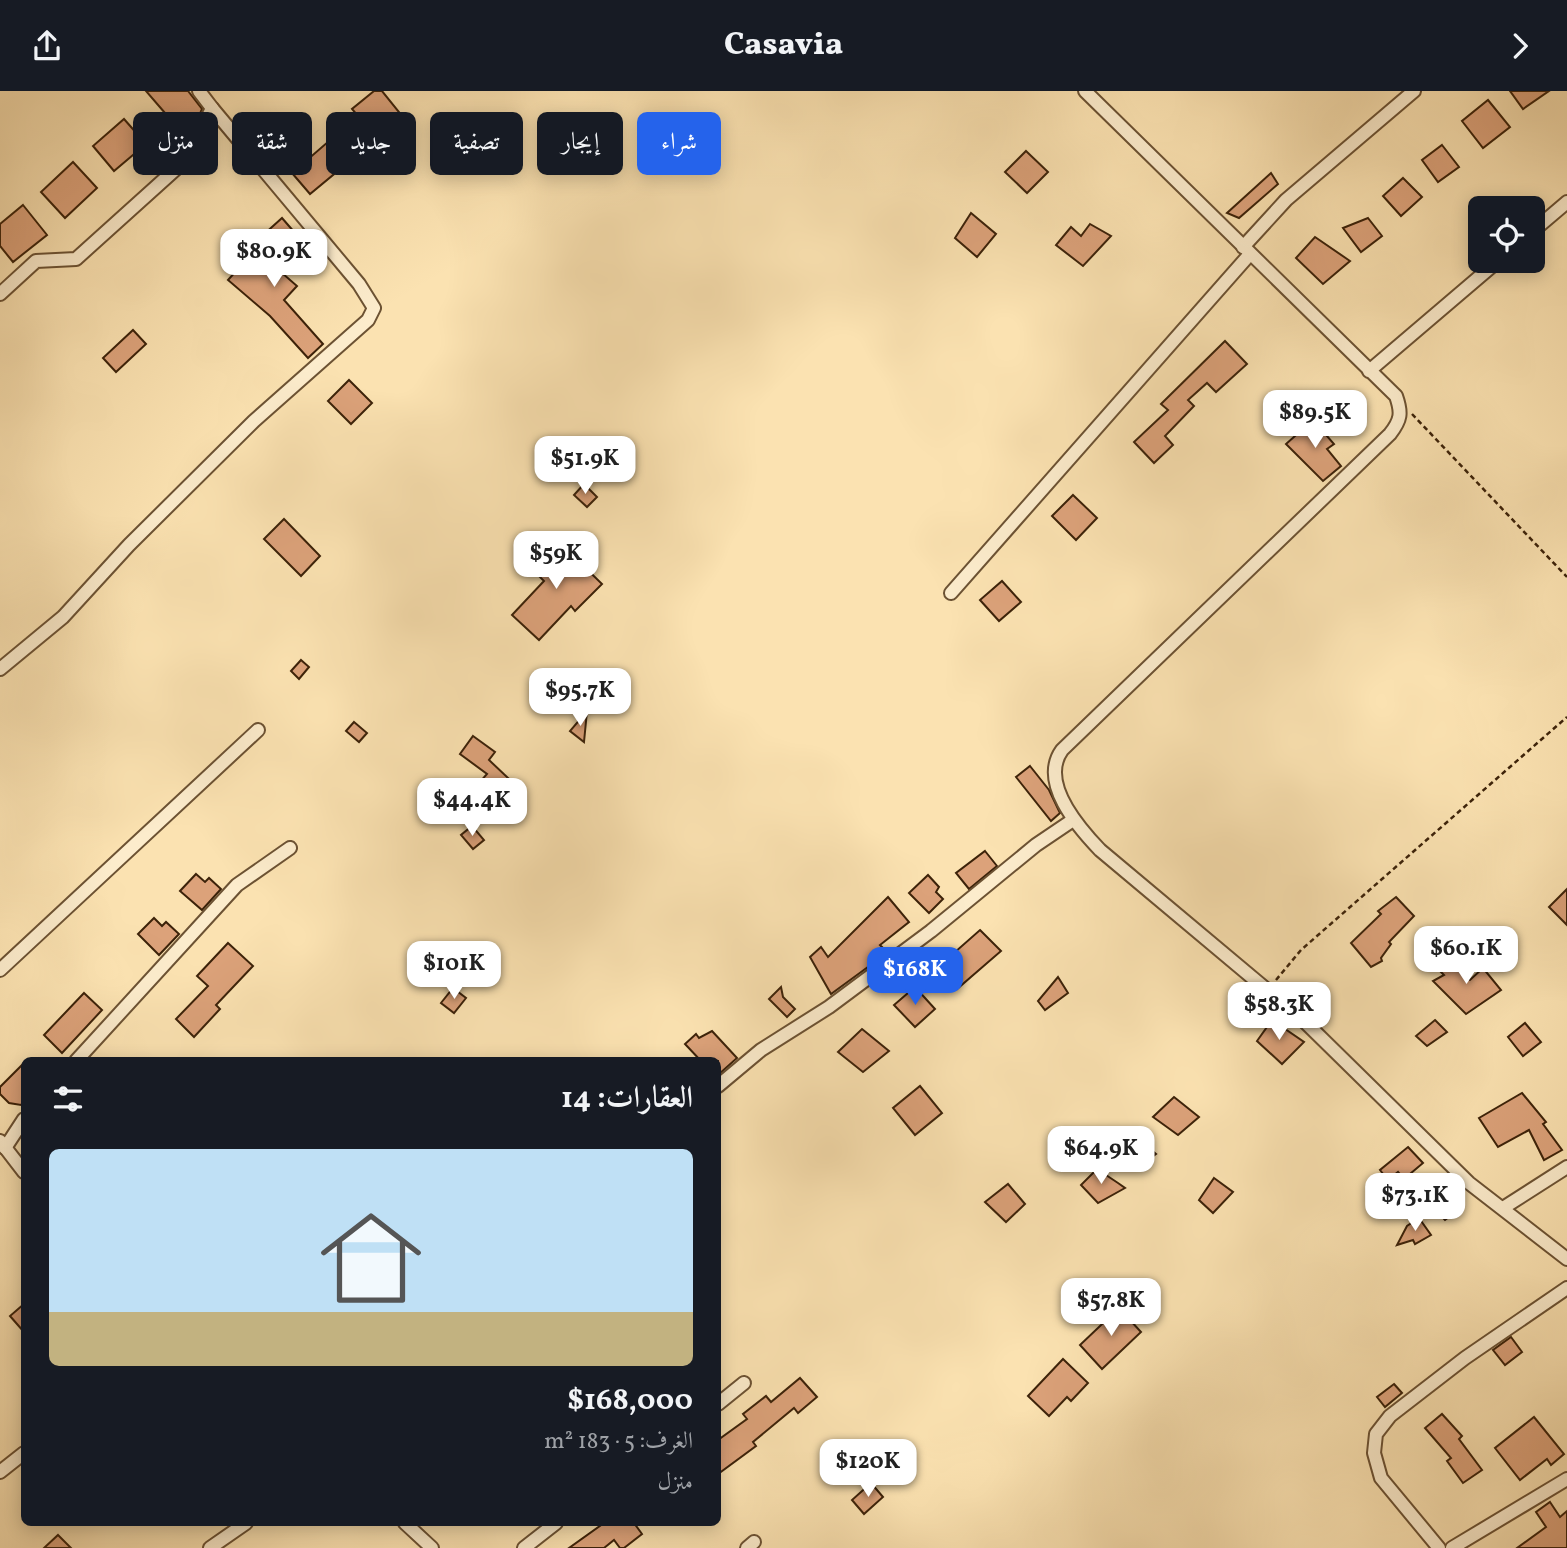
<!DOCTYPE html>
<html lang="ar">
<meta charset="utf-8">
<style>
:root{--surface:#171b24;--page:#242831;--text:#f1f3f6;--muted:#9ea1a6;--line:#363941;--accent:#2563eb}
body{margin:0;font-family:Vollkorn,Amiri,serif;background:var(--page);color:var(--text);direction:rtl;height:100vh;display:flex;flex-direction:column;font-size:26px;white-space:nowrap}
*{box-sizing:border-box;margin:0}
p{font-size:23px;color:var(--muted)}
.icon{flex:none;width:38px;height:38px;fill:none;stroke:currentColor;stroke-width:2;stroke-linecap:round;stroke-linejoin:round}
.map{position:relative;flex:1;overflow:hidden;direction:ltr}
.side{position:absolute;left:21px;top:966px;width:700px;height:469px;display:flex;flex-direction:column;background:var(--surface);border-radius:10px;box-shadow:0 4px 18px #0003;direction:rtl}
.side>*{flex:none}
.top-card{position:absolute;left:21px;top:21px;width:700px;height:63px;direction:rtl;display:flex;gap:14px}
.tools{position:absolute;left:1468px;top:105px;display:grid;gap:14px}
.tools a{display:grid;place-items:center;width:77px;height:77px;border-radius:10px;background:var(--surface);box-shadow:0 4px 18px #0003;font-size:35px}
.price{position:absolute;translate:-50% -60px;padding:0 16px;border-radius:14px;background:#fff;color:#222;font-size:23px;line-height:46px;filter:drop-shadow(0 2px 4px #0008)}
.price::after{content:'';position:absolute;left:50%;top:42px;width:21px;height:16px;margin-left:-10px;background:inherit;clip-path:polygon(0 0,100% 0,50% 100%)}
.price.current{background:var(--accent);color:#fff}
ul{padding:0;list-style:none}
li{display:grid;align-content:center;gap:14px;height:371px;padding:0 28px}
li+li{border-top:2px solid var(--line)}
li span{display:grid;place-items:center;height:217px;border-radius:10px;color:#555}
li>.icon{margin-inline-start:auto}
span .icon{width:126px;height:126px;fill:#fffc;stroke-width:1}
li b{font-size:30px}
h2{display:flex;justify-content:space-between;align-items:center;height:84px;padding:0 28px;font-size:30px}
.chip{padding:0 24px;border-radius:10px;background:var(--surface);box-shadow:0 4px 18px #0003;font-size:24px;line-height:63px}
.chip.current{background:var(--accent);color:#fff}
header{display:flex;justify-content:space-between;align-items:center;height:91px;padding:0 28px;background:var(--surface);font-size:32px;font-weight:800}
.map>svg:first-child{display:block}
</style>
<header><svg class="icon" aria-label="forward" viewBox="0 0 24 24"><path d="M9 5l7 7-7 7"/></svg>Casavia<svg class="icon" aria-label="share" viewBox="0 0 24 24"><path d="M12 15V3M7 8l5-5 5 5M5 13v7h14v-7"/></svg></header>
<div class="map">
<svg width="1567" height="1457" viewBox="0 0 1567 1457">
<rect width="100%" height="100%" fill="#fbe2b1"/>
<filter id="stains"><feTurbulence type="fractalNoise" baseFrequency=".00286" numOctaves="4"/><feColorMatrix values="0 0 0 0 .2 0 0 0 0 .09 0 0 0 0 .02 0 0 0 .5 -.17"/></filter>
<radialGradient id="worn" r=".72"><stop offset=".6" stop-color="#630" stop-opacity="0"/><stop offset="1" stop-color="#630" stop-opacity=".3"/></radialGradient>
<!-- building -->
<g fill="#dca27a" stroke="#3c2209" stroke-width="2">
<polygon points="146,0 188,0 202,18 199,25 166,53 150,35 165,22"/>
<polygon points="374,0 382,0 403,26 310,103 292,82 358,25 352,18"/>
<polygon points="1510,0 1549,0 1523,18"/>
<polygon points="1488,9 1510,36 1483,57 1462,30"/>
<polygon points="124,28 146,53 114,80 93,55"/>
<polygon points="1442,54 1459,76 1438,91 1422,69"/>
<polygon points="1026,60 1048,81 1027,102 1005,81"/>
<polygon points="73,71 97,97 65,127 41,101"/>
<polygon points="1271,82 1278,93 1239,127 1227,122"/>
<polygon points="1403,87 1422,106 1401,125 1383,105"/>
<polygon points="23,114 47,144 13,171 0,155 0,133"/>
<polygon points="971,122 996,143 977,166 955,147"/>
<polygon points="282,127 295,142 266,168 297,195 284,209 323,253 308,267 270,225 228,189 265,148 262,145"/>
<polygon points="1368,127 1382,145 1361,161 1343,137"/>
<polygon points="1090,133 1111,145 1083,175 1056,154 1071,136 1081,145"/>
<polygon points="1315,146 1350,170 1323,193 1296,167"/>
<polygon points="133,239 146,253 116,281 103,267"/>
<polygon points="1225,250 1247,273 1216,301 1207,292 1188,309 1194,315 1165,345 1173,354 1154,372 1134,351 1168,319 1161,313"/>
<polygon points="349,289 372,312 351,333 328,310"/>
<polygon points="1313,329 1334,353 1327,358 1341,375 1323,390 1286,353"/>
<polygon points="584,393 597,406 587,416 574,404"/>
<polygon points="1073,404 1097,427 1076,449 1052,425"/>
<polygon points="284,428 320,465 301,485 264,448"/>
<polygon points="559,451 602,493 575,520 571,515 539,549 512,524 544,490 532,478"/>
<polygon points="1002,490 1021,511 999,530 980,509"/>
<polygon points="301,569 309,576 299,588 291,580"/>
<polygon points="587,620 584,651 570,640"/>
<polygon points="354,631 367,642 359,651 346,640"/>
<polygon points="473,645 495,661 489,669 524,702 508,718 480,691 487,683 460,663"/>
<polygon points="1030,675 1049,699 1060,722 1051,730 1016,686"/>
<polygon points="472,735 484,749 473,758 461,744"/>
<polygon points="985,760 997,775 969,798 956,782"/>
<polygon points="196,783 205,791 209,787 221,798 202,819 180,800"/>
<polygon points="928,784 939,796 936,801 943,808 929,822 909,802"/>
<polygon points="1567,798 1567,834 1549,816"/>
<polygon points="888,806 909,831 880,854 886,860 872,873 831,903 810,866 821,856 828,866"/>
<polygon points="1396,806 1414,825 1389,851 1391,853 1381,867 1382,870 1371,876 1351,852 1381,823 1378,820"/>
<polygon points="154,827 162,835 166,831 179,843 159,864 138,843"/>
<polygon points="980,839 1001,860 957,898 938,876"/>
<polygon points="228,852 253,875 216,914 220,918 194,946 176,928 208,895 197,885"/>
<polygon points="1447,867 1470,889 1483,877 1501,899 1466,923 1433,890 1444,884 1436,876"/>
<polygon points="1058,886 1068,902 1045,919 1038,910"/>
<polygon points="781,896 783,906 795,918 787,926 769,908"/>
<polygon points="915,896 935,918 915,936 894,914"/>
<polygon points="453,897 466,907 454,922 441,912"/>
<polygon points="84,902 102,919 62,962 44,944"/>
<polygon points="1272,929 1304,951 1282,973 1257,950"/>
<polygon points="1435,929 1447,941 1427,955 1416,945"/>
<polygon points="1525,932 1541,951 1523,965 1508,946"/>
<polygon points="862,938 889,960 863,981 838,961"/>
<polygon points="712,940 737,967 718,984 718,970 701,970 685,953 696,943 699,947"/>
<polygon points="24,972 24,1010 21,1014 9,1012 0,1003 0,996"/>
<polygon points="920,995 942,1022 915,1044 893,1017"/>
<polygon points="1522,1002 1546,1031 1543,1033 1562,1059 1544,1069 1529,1039 1498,1056 1479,1027"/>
<polygon points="1174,1006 1199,1026 1178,1044 1153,1026"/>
<polygon points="1133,1044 1156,1063 1136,1078 1117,1062"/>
<polygon points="1408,1056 1423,1072 1404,1088 1398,1081 1388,1089 1380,1079"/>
<polygon points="1097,1078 1118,1092 1125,1097 1098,1112 1081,1094"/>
<polygon points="1214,1087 1233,1101 1213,1122 1199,1109"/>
<polygon points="1008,1093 1025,1113 1006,1131 985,1111"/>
<polygon points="1444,1102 1458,1119 1445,1129 1433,1117"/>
<polygon points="1419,1127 1431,1144 1415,1153 1413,1149 1397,1154 1407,1135"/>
<polygon points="24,1213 24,1241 10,1225"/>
<polygon points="1119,1217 1141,1241 1102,1278 1080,1254"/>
<polygon points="1511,1246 1522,1261 1505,1274 1493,1259"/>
<polygon points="1063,1268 1088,1292 1071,1310 1067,1306 1049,1325 1028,1305"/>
<polygon points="800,1287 817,1306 798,1322 794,1317 753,1351 756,1355 718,1383 718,1349 747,1328 743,1323 766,1305 771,1311"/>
<polygon points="1394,1293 1402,1302 1385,1316 1377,1306"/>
<polygon points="1442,1323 1462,1345 1459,1348 1482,1379 1463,1392 1447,1370 1451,1367 1425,1337"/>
<polygon points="1534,1326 1564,1363 1551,1374 1547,1368 1520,1389 1495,1357"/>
<polygon points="871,1392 883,1406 864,1423 852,1409"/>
<polygon points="1550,1411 1560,1426 1567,1420 1567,1457 1517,1457 1546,1436 1536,1421"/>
<polygon points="604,1432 634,1432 642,1443 624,1457 620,1457 614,1449 604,1457 569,1457"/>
<polygon points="58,1444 71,1457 44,1457"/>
</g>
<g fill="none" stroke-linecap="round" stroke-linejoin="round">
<!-- street casing -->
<g stroke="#6c5233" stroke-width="16">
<g id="street">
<path d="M1085,0L1396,305C1402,322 1401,329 1390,343L1062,659C1039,691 1077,735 1100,759L1304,930L1469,1092L1567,1168"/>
<polyline points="1533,140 1567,111"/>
<polyline points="1243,156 1286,109 1414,0"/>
<polyline points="0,203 36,170 76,168 188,67 212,17 199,0"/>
<polyline points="1369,280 1498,170"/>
<polyline points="951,502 1250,163"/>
<polyline points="0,578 63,526 129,454 254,330 368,229 374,217 359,193 212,17"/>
<polyline points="0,879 258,639"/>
<polyline points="76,970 237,794 290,757"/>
<polyline points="718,995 761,959 829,916 931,840 1036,754 1073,729"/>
<polyline points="0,1050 24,1081"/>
<polyline points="5,1057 24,1028"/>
<polyline points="1503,1117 1567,1076"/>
<polyline points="718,1313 744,1292"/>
<polyline points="0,1381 24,1362"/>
<polyline points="405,1432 432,1457"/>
<polyline points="210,1457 246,1432"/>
<polyline points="524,1457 556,1432"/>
<polyline points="747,1457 754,1451"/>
<polyline points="1439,1457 1381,1387 1374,1362 1376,1343 1390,1325 1465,1267 1567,1197"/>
<polyline points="1452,1457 1567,1388"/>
</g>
</g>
<!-- path -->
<g stroke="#3c2209" stroke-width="2.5" stroke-dasharray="5 3.5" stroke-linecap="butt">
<polyline points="1412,323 1567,486"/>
<polyline points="1276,889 1301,859 1567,626"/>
</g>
<!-- street -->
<use href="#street" stroke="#fceccc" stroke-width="12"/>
</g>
<rect width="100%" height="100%" filter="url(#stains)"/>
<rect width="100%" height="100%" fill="url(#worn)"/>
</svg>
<div class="tools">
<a><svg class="icon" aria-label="locate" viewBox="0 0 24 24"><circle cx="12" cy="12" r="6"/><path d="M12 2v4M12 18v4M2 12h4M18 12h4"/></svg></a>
</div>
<b class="price" style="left:274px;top:198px">$80.9K</b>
<b class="price" style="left:1315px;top:359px">$89.5K</b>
<b class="price" style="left:585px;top:405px">$51.9K</b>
<b class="price" style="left:556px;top:500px">$59K</b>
<b class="price" style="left:580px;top:637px">$95.7K</b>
<b class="price" style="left:472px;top:747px">$44.4K</b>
<b class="price" style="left:1466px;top:895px">$60.1K</b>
<b class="price" style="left:454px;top:910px">$101K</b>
<b class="price current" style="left:915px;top:916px">$168K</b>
<b class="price" style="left:1279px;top:951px">$58.3K</b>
<b class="price" style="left:1101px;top:1095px">$64.9K</b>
<b class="price" style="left:1415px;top:1142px">$73.1K</b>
<b class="price" style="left:1111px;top:1247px">$57.8K</b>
<b class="price" style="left:868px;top:1408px">$120K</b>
<div class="top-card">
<a class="chip current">شراء</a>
<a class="chip">إيجار</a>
<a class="chip">تصفية</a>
<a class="chip">جديد</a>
<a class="chip">شقة</a>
<a class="chip">منزل</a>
</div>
<section class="side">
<h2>العقارات: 14<svg class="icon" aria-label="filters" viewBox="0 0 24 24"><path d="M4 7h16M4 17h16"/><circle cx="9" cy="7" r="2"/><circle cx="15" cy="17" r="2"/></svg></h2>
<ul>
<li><span style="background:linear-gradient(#bfe0f5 75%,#c2b280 0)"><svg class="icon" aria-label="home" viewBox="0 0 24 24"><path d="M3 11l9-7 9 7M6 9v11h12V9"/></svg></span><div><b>$168,000</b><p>الغرف: 5 · 183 m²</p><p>منزل</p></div></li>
</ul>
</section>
</div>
